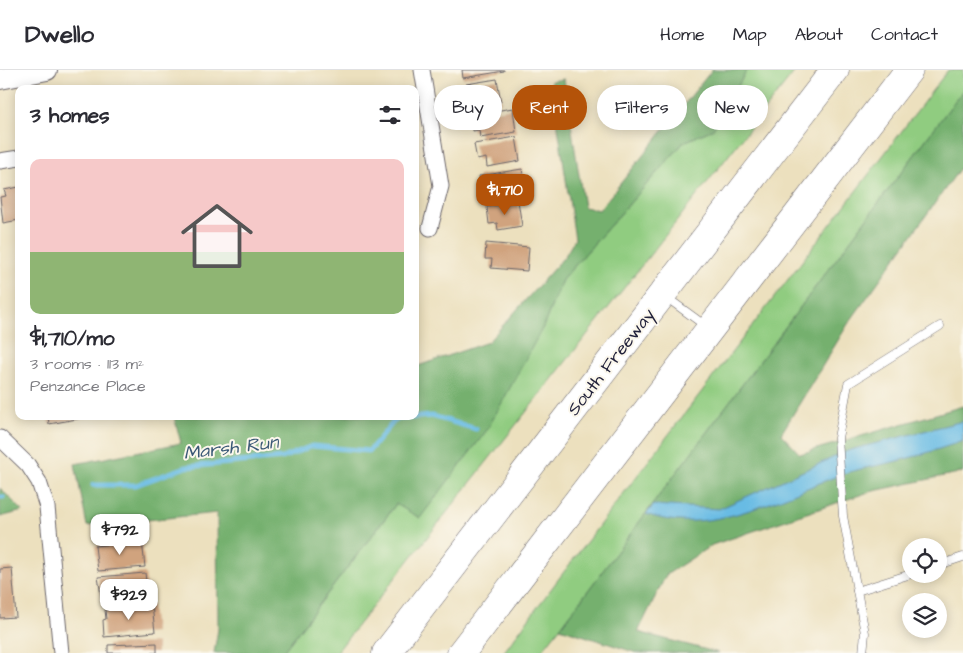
<!DOCTYPE html>
<meta charset="utf-8">
<style>
:root{--surface:#fff;--page:#f2f2f3;--text:#2b2b33;--muted:#7c7c81;--line:#e1e1e2;--accent:#b45309}
body{margin:0;font-family:"Architects Daughter",sans-serif;background:var(--page);color:var(--text);height:100vh;display:flex;flex-direction:column;font-size:19px;white-space:nowrap}
*{box-sizing:border-box;margin:0}
p{font-size:16px;color:var(--muted)}
.icon{flex:none;width:28px;height:28px;fill:none;stroke:currentColor;stroke-width:2;stroke-linecap:round;stroke-linejoin:round}
.map{position:relative;flex:1;overflow:hidden}
.details{position:absolute;left:15px;top:15px;width:404px;height:335px;display:flex;flex-direction:column;background:var(--surface);border-radius:10px;box-shadow:0 2px 12px #0003}
.details>*{flex:none}
.guide{position:absolute;left:434px;top:15px;width:454px;height:45px;display:flex;gap:10px}
.controls{position:absolute;left:902px;top:468px;display:grid;gap:10px}
.controls a{display:grid;place-items:center;width:45px;height:45px;border-radius:50%;background:var(--surface);box-shadow:0 2px 12px #0003;font-size:25px}
.price{position:absolute;translate:-50% -42px;padding:0 11px;border-radius:10px;background:#fff;color:#222;font-size:16px;line-height:32px;filter:drop-shadow(0 1px 2px #0008)}
.price::after{content:'';position:absolute;left:50%;top:30px;width:15px;height:11px;margin-left:-8px;background:inherit;clip-path:polygon(0 0,100% 0,50% 100%)}
.price.selected{background:var(--accent);color:#fff}
ul{padding:0;list-style:none}
li{display:grid;align-content:center;gap:10px;height:265px;padding:0 15px}
li+li{border-top:1px solid var(--line)}
li span{display:grid;place-items:center;height:155px;border-radius:10px;color:#555}
li>.icon{margin-inline-start:auto}
span .icon{width:90px;height:90px;fill:#fffc;stroke-width:1}
li b{font-size:21px}
h2{display:flex;justify-content:space-between;align-items:center;height:60px;padding:0 15px;font-size:21px}
.chip{padding:0 18px;border-radius:22px;background:var(--surface);box-shadow:0 2px 12px #0003;font-size:18px;line-height:45px}
.chip.selected{background:var(--accent);color:#fff}
header{display:flex;align-items:center;gap:30px;box-sizing:border-box;height:70px;padding:0 25px;background:var(--surface);border-bottom:1px solid var(--line)}
header strong{font-size:24px}
nav{display:flex;gap:28px;margin-inline-start:auto;font-size:18px}
.map>svg:first-child{display:block}
</style>
<header>
<strong>Dwello</strong>
<nav><a>Home</a><a>Map</a><a>About</a><a>Contact</a></nav>
</header>
<div class="map">
<svg width="963" height="583" viewBox="0 0 963 583">
<rect width="100%" height="100%" fill="#fbf7ec"/>
<filter id="ink" filterUnits="userSpaceOnUse"><feTurbulence type="fractalNoise" baseFrequency=".02" numOctaves="2"/><feDisplacementMap in="SourceGraphic" scale="10" xChannelSelector="R" yChannelSelector="G"/><feConvolveMatrix kernelMatrix="1 2 1 2 8 2 1 2 1" color-interpolation-filters="sRGB"/></filter>
<filter id="wash" filterUnits="userSpaceOnUse"><feTurbulence type="fractalNoise" baseFrequency=".0096" numOctaves="4" result="noise"/><feDisplacementMap in="SourceGraphic" scale="20" xChannelSelector="R" yChannelSelector="G"/><feGaussianBlur stdDeviation="1.12" result="paint"/><feColorMatrix in="noise" values="0 0 0 0 0 0 0 0 0 0 0 0 0 0 0 0 0 1.4 0 .05"/><feComposite in="paint" operator="in"/></filter>
<g filter="url(#wash)">
<rect width="100%" height="100%" fill="#ece0be"/>
<!-- green -->
<g fill="#90cc80" stroke="#59775e">
<polygon points="747,0 796,0 336,583 282,583 397,433 420,448 543,257 562,210 684,72 713,59"/>
<path d="M948,0H963V20L560,558L540,583H503C649,387 801,195 948,0Z"/>
</g>
<!-- forest -->
<g fill="#74b06e" stroke="#4b6954">
<polygon points="712,0 747,0 713,59 684,72 562,210 543,257 487,360 420,448 396,434 282,583 214,583 218,559 217,443 87,456 75,394 181,373 174,346 415,346 415,288 418,296 488,272 565,186 575,169 551,11 564,9 584,137 599,140"/>
<polygon points="963,20 963,94 848,254 781,364 800,384 963,336 963,402 869,422 712,475 666,505 638,562 719,583 637,583 560,558"/>
<polygon points="0,418 23,441 0,447"/>
</g>
<!-- water -->
<path fill="#68bbe4" stroke="#456e90" d="M963,351V371C942,378 922,385 901,390C884,395 866,397 849,402C786,423 714,469 646,444L654,435L719,439L850,380Z"/>
<g fill="none" stroke-linecap="round" stroke-linejoin="round">
<!-- stream -->
<g stroke="#68bbe4" stroke-width="5">
<polyline points="93,415 136,415 186,397 282,388 312,376 369,381 396,349 432,346 476,359"/>
<polyline points="0,427 3,427"/>
</g>
</g>
<g id="blocks">
<!-- building -->
<g fill="#d0a37e">
<polygon points="462,0 504,0 504,1 463,8"/>
<polygon points="497,9 501,32 477,36 475,29 468,30 466,14"/>
<polygon points="513,38 516,62 480,68 479,60 473,61 470,45"/>
<polygon points="516,67 520,91 487,97 486,88 477,90 474,74"/>
<polygon points="522,99 526,122 491,128 489,121 482,122 479,106"/>
<polygon points="19,117 19,150 3,153 0,127 6,126 4,120"/>
<polygon points="518,131 522,156 498,160 497,153 489,154 487,137"/>
<polygon points="486,173 529,177 527,201 491,198 492,189 485,189"/>
<polygon points="48,346 88,346 88,347 49,354"/>
<polygon points="142,471 145,497 98,501 95,476"/>
<polygon points="12,498 16,547 0,548 0,499"/>
<polygon points="145,503 148,527 102,531 98,507"/>
<polygon points="152,535 155,562 104,567 103,550 106,549 105,540"/>
<polygon points="157,573 157,583 108,583 108,575"/>
</g>
</g>
</g>
<g filter="url(#ink)">
<use href="#blocks" fill-opacity="0" stroke="#696469" stroke-width="1"/>
<g fill="none" stroke-linecap="round" stroke-linejoin="round">
<!-- service casing -->
<g stroke="#696469" stroke-width="9">
<g id="service">
<polyline points="666,227 707,257"/>
<polyline points="939,495 963,487"/>
<polyline points="857,521 911,504"/>
<polyline points="863,583 865,563 843,446 838,368 848,314 940,256"/>
</g>
</g>
<!-- minor casing -->
<g stroke="#696469" stroke-width="17">
<g id="minor">
<polyline points="422,0 441,116 430,158"/>
<polyline points="0,91 19,88"/>
<polyline points="0,368 28,395 39,412 47,437 61,583"/>
</g>
</g>
<!-- tertiary casing -->
<g stroke="#696469" stroke-width="22">
<polyline id="tertiary" points="0,9 47,0"/>
</g>
<!-- motorway casing -->
<g stroke="#696469" stroke-width="29">
<g id="motorway">
<polyline points="386,583 835,0"/>
<polyline points="461,583 909,0"/>
</g>
</g>
<!-- service -->
<use href="#service" stroke="#fff" stroke-width="8"/>
<!-- minor -->
<use href="#minor" stroke="#fff" stroke-width="15"/>
<!-- tertiary -->
<use href="#tertiary" stroke="#fff" stroke-width="20"/>
<!-- motorway -->
<use href="#motorway" stroke="#fff" stroke-width="28"/>
</g>
</g>
<g text-anchor="middle" dominant-baseline="central" stroke-width="4" stroke-linejoin="round" paint-order="stroke">
<!-- street labels -->
<g font-size="18" fill="#22223b" stroke="#fbf7ec">
<text transform="translate(611 292) rotate(-52)">South Freeway</text>
</g>
<!-- water labels -->
<g font-size="19" font-style="italic" fill="#3a5876" stroke="#fbf7ec">
<text transform="translate(231 378) rotate(-7)">Marsh Run</text>
</g>
</g>
</svg>
<div class="controls">
<a><svg class="icon" aria-label="locate" viewBox="0 0 24 24"><circle cx="12" cy="12" r="6"/><path d="M12 2v4M12 18v4M2 12h4M18 12h4"/></svg></a>
<a><svg class="icon" aria-label="layers" viewBox="0 0 24 24"><path d="M12 4l9 5-9 5-9-5zM3 14l9 5 9-5"/></svg></a>
</div>
<b class="price selected" style="left:505px;top:146px">$1,710</b>
<b class="price" style="left:120px;top:486px">$792</b>
<b class="price" style="left:129px;top:551px">$929</b>
<div class="guide">
<a class="chip">Buy</a>
<a class="chip selected">Rent</a>
<a class="chip">Filters</a>
<a class="chip">New</a>
</div>
<section class="details">
<h2>3 homes<svg class="icon" aria-label="filters" viewBox="0 0 24 24"><path d="M4 7h16M4 17h16"/><circle cx="9" cy="7" r="2"/><circle cx="15" cy="17" r="2"/></svg></h2>
<ul>
<li><span style="background:linear-gradient(#f6c9c9 60%,#8fb573 0)"><svg class="icon" aria-label="home" viewBox="0 0 24 24"><path d="M3 11l9-7 9 7M6 9v11h12V9"/></svg></span><div><b>$1,710/mo</b><p>3 rooms · 113 m²</p><p>Penzance Place</p></div></li>
</ul>
</section>
</div>
